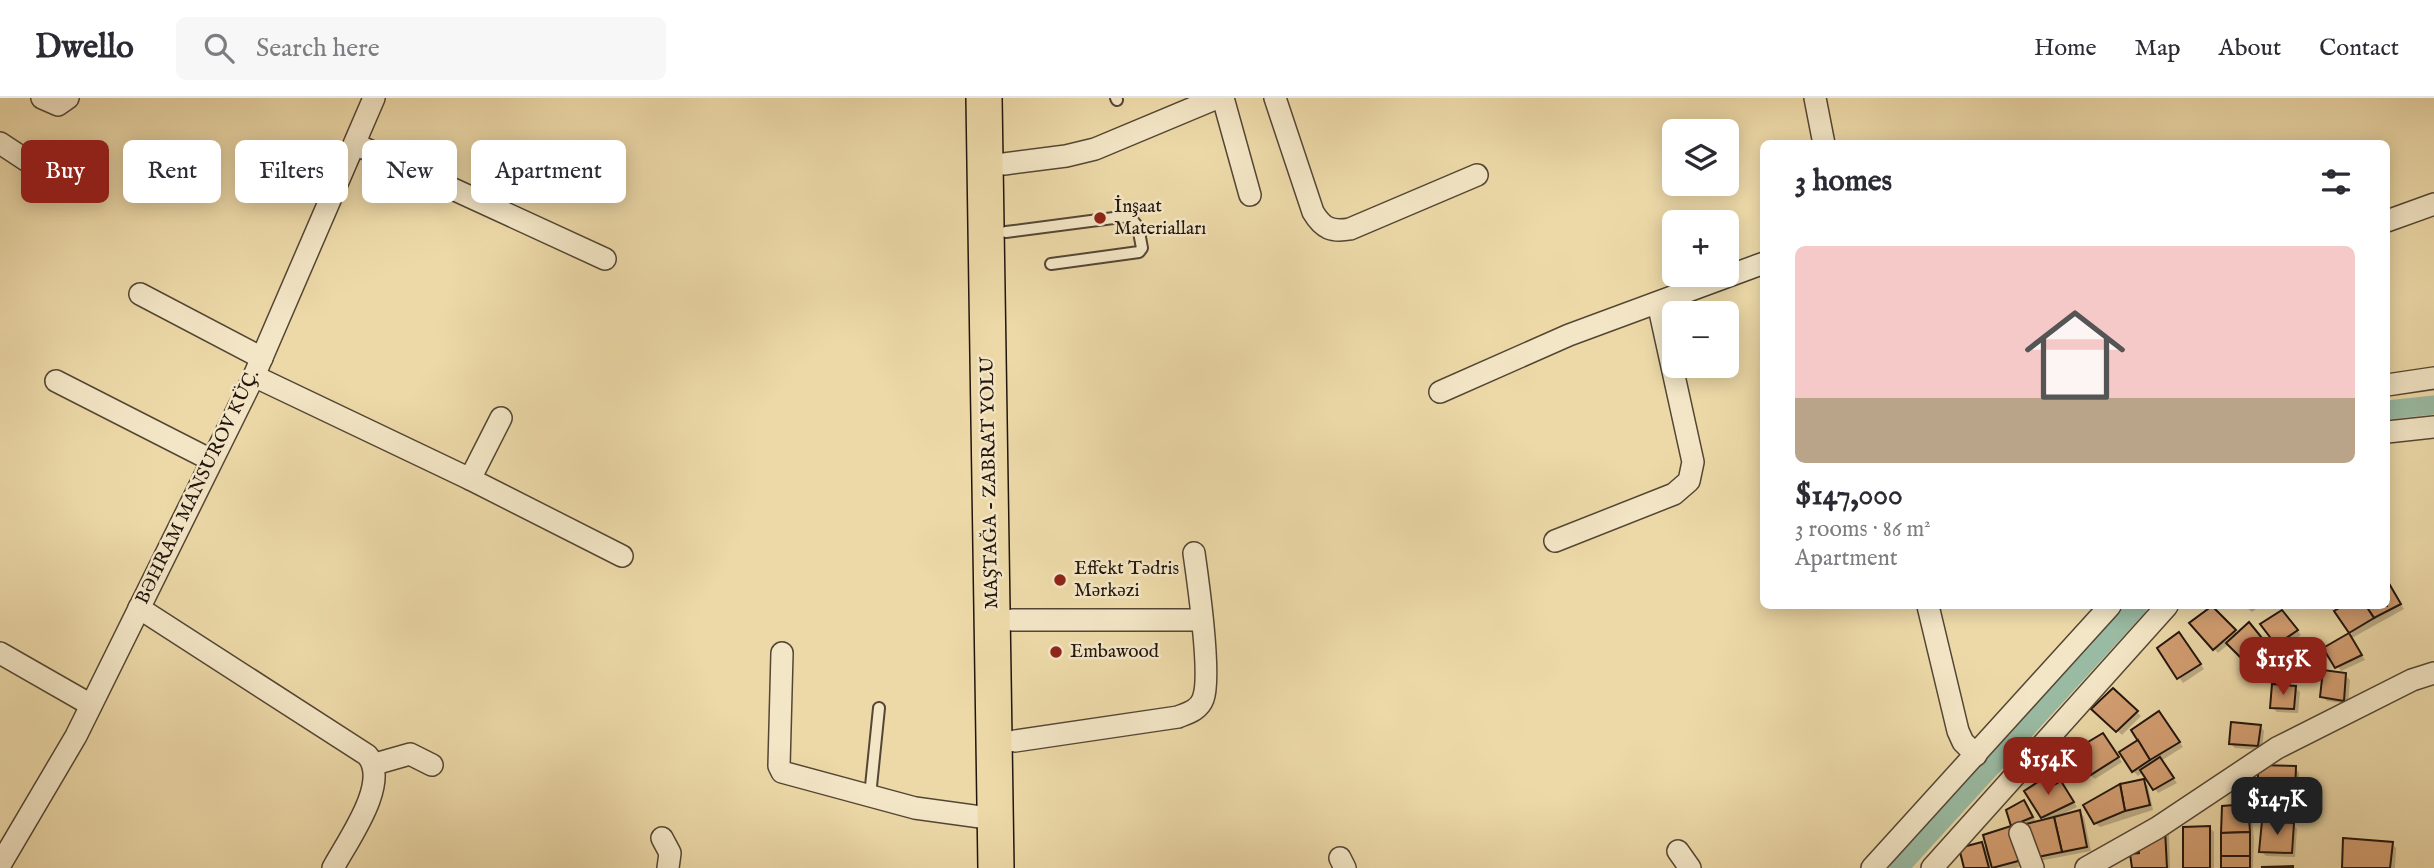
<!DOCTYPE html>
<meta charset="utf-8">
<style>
:root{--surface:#fff;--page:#f7f7f7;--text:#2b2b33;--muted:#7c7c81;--line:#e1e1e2;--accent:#8f2418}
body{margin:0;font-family:"IM FELL English",serif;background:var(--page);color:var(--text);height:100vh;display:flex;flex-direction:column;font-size:26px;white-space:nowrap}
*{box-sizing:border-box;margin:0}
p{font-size:23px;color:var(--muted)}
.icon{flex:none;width:38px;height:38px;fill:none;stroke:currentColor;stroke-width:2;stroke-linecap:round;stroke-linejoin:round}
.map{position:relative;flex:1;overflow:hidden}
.panel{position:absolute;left:1760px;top:42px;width:630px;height:469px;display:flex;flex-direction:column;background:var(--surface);border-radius:10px;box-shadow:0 4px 18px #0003}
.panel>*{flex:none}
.hud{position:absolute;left:21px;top:42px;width:665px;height:63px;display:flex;gap:14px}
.fabs{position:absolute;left:1662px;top:21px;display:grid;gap:14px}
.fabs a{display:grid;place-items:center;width:77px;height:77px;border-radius:10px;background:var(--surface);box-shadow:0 4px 18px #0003;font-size:35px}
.price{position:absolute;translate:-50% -60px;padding:0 16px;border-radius:14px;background:var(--accent);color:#fff;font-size:23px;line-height:46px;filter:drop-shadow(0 2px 4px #0008)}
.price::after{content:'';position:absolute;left:50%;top:42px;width:21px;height:16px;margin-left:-10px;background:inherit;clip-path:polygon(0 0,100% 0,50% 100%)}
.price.active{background:#222;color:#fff}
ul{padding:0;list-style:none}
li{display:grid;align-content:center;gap:14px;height:371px;padding:0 35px}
li span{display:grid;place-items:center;height:217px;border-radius:10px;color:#555}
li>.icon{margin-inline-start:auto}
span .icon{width:126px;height:126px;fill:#fffc;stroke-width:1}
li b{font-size:30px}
h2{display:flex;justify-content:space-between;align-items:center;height:84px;padding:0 35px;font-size:30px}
.chip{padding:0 24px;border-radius:10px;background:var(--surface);box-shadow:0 4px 18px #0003;font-size:24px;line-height:63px}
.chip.active{background:var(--accent);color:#fff}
header{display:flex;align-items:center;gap:42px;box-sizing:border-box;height:98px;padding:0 35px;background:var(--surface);border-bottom:2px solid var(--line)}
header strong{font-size:33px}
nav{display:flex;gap:38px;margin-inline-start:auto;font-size:24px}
.search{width:490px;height:63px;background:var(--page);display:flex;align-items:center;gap:18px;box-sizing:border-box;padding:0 24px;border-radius:10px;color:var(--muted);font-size:26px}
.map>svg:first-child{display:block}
</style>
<header>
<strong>Dwello</strong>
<div class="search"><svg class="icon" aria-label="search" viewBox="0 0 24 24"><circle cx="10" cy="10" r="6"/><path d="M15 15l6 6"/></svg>Search here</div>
<nav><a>Home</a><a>Map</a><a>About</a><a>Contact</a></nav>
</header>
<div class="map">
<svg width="2434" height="770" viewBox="0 0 2434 770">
<rect width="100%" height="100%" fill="#edd9a8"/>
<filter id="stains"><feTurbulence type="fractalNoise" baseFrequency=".00286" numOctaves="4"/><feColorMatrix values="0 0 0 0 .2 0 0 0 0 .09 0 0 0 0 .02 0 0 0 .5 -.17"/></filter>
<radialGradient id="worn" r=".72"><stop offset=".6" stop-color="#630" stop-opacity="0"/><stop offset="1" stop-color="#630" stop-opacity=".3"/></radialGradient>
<!-- shadow -->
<g fill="#0003">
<polygon points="2387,484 2404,511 2352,540 2365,562 2341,573 2325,550 2352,536 2337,513 2347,508 2387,508"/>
<polygon points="2213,508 2238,536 2272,552 2279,548 2262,527 2287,518 2301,537 2279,552 2295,574 2272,588 2257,566 2253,570 2229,546 2218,555 2191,525"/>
<polygon points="2245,508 2260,508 2252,514"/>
<polygon points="2183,541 2204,571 2183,585 2159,551"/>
<polygon points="2345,577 2350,582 2348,606 2327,603 2322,598"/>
<polygon points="2295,590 2300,594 2298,615 2277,614 2272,609"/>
<polygon points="2113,592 2141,618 2122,637 2094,611"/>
<polygon points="2163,620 2183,649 2161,663 2177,685 2158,695 2143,674 2138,678 2133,673 2121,655 2140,643"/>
<polygon points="2260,628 2264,633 2262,652 2235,650 2231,646"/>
<polygon points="2103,637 2122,664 2095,681 2090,677"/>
<polygon points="2295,670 2299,675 2299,701 2264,700 2260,696"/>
<polygon points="2143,683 2148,688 2153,712 2100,729 2095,725"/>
<polygon points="2061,685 2077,709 2058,718 2080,714 2084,719 2091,753 2039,763 2012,727 2024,704 2037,725 2046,723 2043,719 2054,688"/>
<polygon points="2247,708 2251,712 2254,740 2253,770 2222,770"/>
<polygon points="2293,726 2297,731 2295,759 2266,758 2261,753"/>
<polygon points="2210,730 2214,734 2214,770 2185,770"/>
<polygon points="2165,733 2169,737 2170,770 2134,770 2141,756"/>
<polygon points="2015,735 2025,767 2015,770 1966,770 1982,746 1989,754"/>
<polygon points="2392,746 2396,750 2395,770 2343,770"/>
</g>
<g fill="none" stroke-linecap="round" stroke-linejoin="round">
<!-- canal -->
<g stroke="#9abba3" stroke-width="19">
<polyline points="2387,312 2434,307"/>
<polyline points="1899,770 2138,508"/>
</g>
</g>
<!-- building -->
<g fill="#d49f72" stroke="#21150d" stroke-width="2">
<polygon points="2387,482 2401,506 2374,520 2366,508 2387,508"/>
<polygon points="2212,508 2236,532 2213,552 2189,525"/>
<polygon points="2343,508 2366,508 2374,520 2349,535 2334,513"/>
<polygon points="2282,512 2298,532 2276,547 2260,526"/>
<polygon points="2249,524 2271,551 2247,566 2226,545"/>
<polygon points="2179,534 2201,566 2177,581 2157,550"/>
<polygon points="2349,535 2362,557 2335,570 2323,550"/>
<polygon points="2276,547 2292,569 2266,584 2252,562"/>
<polygon points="2323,572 2346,575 2344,603 2320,599"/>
<polygon points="2272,586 2296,588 2294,611 2270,610"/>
<polygon points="2113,590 2138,613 2116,634 2091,611"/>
<polygon points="2159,613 2180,644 2150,662 2131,632"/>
<polygon points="2231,624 2261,627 2258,648 2229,646"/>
<polygon points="2103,635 2119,659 2089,678 2073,653"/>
<polygon points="2138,642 2150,662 2132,674 2119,654"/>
<polygon points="2160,659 2174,680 2153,692 2140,672"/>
<polygon points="2258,667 2296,668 2295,697 2258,697"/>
<polygon points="2047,678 2054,687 2061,683 2074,704 2041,720 2024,693"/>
<polygon points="2144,681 2150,707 2125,713 2120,686"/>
<polygon points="2120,686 2125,713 2094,726 2083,707"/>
<polygon points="2024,702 2033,719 2011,728 2006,712"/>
<polygon points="2248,706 2250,734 2221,735 2222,708"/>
<polygon points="2080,712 2087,749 2062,754 2054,719"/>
<polygon points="2054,719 2062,754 2033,760 2026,726"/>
<polygon points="2262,723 2294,725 2292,755 2259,754"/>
<polygon points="2011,728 2022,762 1992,770 1983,737"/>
<polygon points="2210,728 2210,770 2183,770 2183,729"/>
<polygon points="2165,731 2167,770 2132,770 2130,756 2139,755 2138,742"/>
<polygon points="2250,734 2250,758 2221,760 2221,735"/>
<polygon points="2343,740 2393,744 2390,770 2342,770"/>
<polygon points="1982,744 1989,770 1964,770 1959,750"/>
<rect x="2221" y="758" width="29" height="12"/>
<polygon points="2293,768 2293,770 2262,770 2262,769"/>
</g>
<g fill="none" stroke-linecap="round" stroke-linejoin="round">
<!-- lane casing -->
<g stroke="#544634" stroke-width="14">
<g id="lane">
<polyline points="1116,0 1117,2"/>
<polyline points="1006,134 1129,118 1138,129 1142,150 1139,154 1051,166"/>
<polyline points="870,698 879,610"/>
</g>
</g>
<!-- street casing -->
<g stroke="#544634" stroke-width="24">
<g id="street">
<polyline points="42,0 58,7 68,0"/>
<polyline points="1223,0 1250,97"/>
<path d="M1275,0L1313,114C1323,131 1332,134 1350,131L1477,77"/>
<polyline points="1815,0 1824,46"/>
<polyline points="0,45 38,70"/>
<polyline points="355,46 605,161"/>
<polyline points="1004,66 1066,58 1095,51 1217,0"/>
<polyline points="2387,123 2434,106"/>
<polyline points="140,196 262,260"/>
<polyline points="254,278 470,381 622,458"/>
<polyline points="56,283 211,362"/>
<polyline points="2387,287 2434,280"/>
<polyline points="1440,294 1569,237 1764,165"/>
<polyline points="2387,334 2434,329"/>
<polyline points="470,381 501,320"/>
<polyline points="1555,443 1674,396 1689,383 1693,364 1658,205"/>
<polyline points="1928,508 1958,633 1963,644 1976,657"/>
<path d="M139,510L367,657C391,684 348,742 333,770"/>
<polyline points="1012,522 1202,522"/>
<polyline points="0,555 91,607"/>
<polyline points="782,555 779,668 782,674 915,710 995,721"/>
<path d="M1015,643L1178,619C1188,615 1199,612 1203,601C1212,579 1198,483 1194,455"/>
<polyline points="375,666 410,656 432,667"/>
<polyline points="2020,735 2033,770"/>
<polyline points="662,740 670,755 668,770"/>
<polyline points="1678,753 1690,770"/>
<polyline points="1340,760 1345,770"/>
<polyline points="0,767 76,638 254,278 374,0"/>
<polyline points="1872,770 2110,508"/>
<polyline points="1932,770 2167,508"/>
<polyline points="2086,770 2157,730 2277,650 2412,582 2434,575"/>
</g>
</g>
<!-- primary casing -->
<g stroke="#21150d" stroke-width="38">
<polyline id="primary" points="984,0 996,770"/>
</g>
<!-- lane -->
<use href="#lane" stroke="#f3e6c6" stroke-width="10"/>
<!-- street -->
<use href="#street" stroke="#f3e6c6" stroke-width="21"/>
<!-- primary -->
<use href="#primary" stroke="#edd9a8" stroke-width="35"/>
</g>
<!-- markers -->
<g fill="#8f2418" stroke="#f3e6c6" stroke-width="2.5">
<circle cx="1100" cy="120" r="7"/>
<circle cx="1060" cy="482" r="7"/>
<circle cx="1056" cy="554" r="7"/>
</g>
<g text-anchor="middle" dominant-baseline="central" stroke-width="5" stroke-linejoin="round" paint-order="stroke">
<!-- poi labels -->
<g font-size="19" fill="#21150d" stroke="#f3e6c6" text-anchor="start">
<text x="1114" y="109">İnşaat<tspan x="1114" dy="22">Materialları</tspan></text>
<text x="1074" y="471">Effekt Tədris<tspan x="1074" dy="22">Mərkəzi</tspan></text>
<text x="1070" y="554">Embawood</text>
</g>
<!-- street labels -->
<g font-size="19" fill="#21150d" stroke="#f3e6c6">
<text transform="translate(990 385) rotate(-91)">MAŞTAĞA - ZABRAT YOLU</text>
<text transform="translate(198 389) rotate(-64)">BƏHRAM MANSUROV KÜÇ.</text>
</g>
</g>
<rect width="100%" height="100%" filter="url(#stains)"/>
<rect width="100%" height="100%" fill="url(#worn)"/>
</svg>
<div class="fabs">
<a><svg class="icon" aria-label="layers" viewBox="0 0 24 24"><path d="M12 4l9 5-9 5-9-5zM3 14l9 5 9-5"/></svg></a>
<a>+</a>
<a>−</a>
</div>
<b class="price" style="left:2283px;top:599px">$115K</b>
<b class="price" style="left:2048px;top:699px">$154K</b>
<b class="price active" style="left:2277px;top:739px">$147K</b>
<div class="hud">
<a class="chip active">Buy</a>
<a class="chip">Rent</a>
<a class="chip">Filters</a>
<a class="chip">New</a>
<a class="chip">Apartment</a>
</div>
<section class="panel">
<h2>3 homes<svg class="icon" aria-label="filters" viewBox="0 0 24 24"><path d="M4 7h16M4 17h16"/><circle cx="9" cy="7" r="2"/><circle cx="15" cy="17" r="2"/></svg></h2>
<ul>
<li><span style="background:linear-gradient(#f6c9c9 70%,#b9a48a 0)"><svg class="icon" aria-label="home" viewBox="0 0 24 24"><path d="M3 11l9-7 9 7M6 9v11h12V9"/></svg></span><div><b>$147,000</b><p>3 rooms · 86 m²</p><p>Apartment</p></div></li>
</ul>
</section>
</div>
